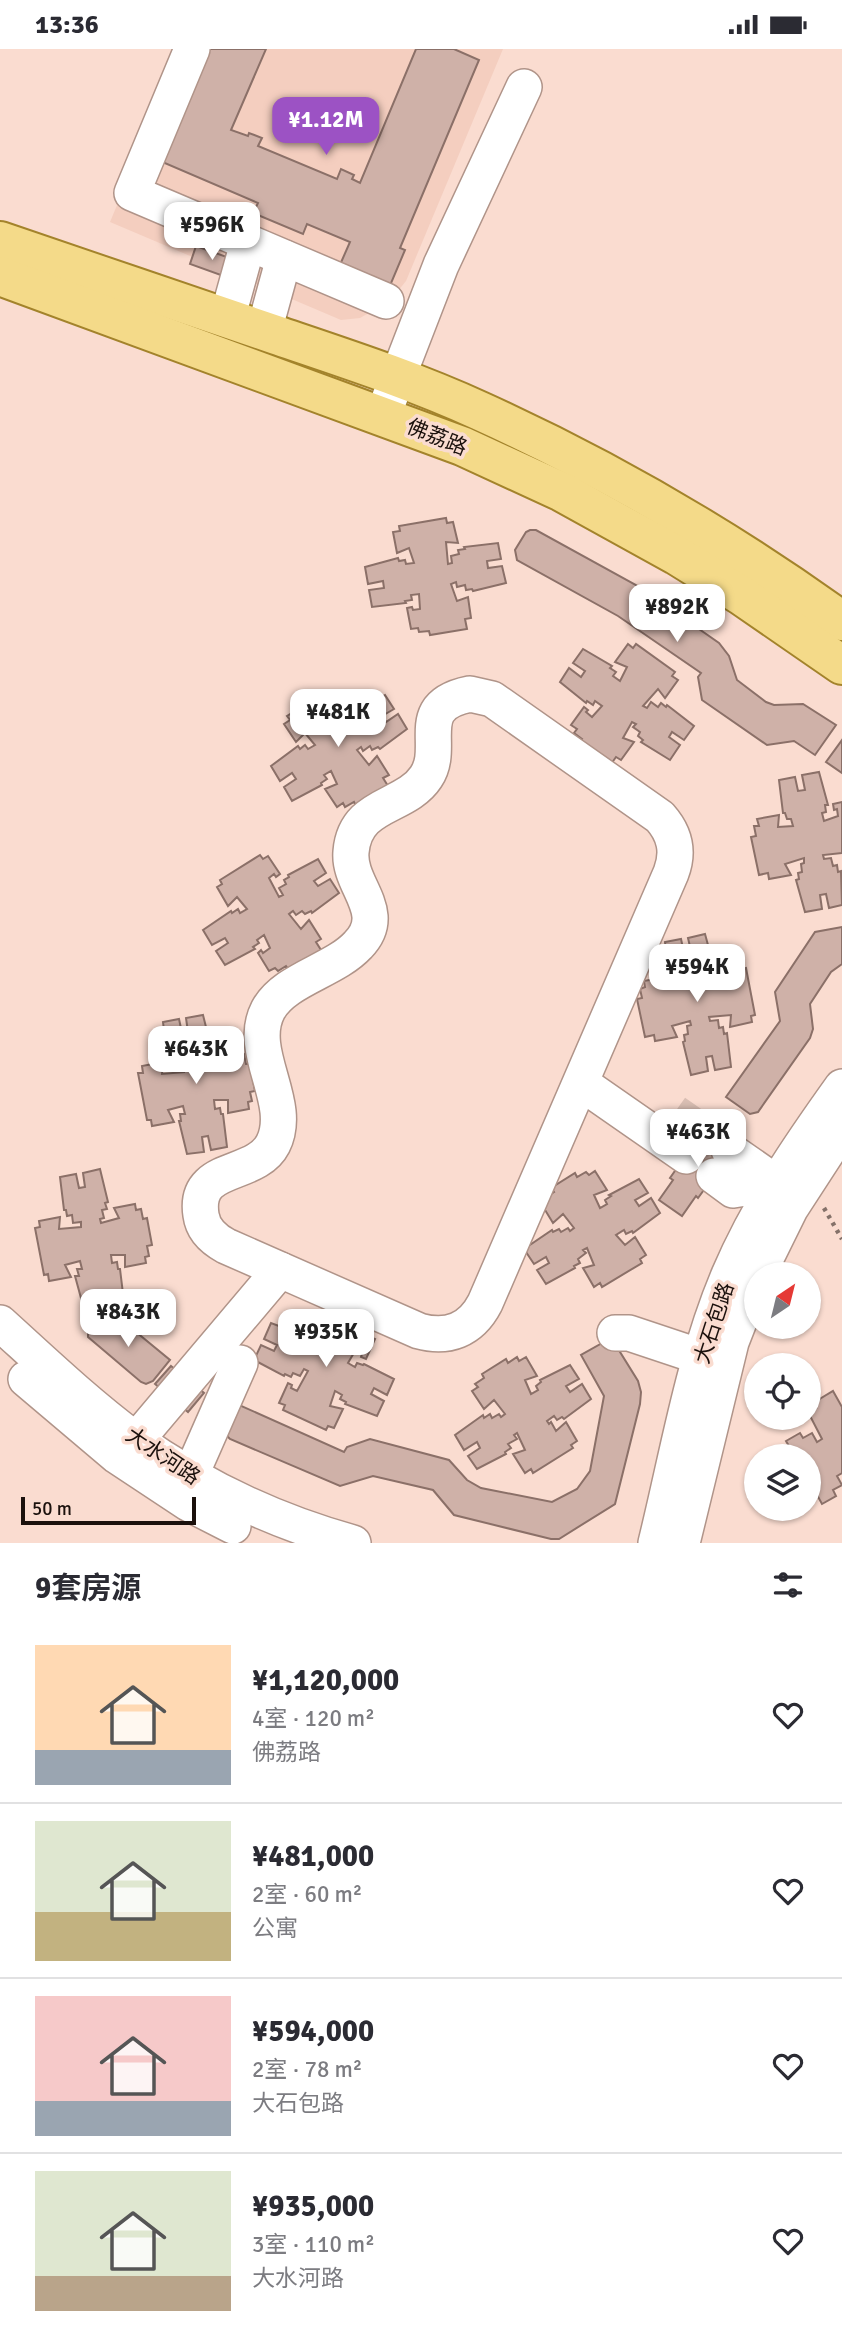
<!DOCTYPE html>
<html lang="zh">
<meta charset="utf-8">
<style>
:root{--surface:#fff;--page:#f7f7f7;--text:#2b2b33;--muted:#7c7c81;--line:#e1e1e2;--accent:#9c52c4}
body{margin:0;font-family:Signika,"Noto Sans SC",sans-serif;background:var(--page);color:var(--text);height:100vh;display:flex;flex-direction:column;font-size:26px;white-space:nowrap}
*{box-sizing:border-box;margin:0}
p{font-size:23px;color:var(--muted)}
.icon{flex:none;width:38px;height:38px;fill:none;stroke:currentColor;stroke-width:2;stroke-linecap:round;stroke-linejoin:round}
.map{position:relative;height:1494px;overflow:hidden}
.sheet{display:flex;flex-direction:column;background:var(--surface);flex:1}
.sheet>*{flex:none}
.needle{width:46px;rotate:35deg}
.tools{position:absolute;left:744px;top:1213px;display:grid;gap:14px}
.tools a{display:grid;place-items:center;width:77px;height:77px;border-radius:50%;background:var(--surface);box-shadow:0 2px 5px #0004;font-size:35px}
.scale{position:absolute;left:21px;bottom:18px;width:175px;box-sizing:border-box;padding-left:7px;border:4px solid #1b110d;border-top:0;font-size:19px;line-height:24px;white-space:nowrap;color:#1b110d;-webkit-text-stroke:5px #fadcd0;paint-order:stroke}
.price{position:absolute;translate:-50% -60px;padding:0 16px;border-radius:14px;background:#fff;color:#222;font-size:23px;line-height:46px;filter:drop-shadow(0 2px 4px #0008)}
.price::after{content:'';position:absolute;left:50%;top:42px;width:21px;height:16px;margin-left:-10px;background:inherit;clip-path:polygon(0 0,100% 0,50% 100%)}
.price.on{background:var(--accent);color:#fff}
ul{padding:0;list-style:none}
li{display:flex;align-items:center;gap:21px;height:175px;padding:0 35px}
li+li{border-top:2px solid var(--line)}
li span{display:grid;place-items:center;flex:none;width:196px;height:140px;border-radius:0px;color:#555}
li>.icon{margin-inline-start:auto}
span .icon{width:84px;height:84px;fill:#fffc;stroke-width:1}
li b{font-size:30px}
h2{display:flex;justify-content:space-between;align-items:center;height:84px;padding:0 35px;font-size:30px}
.status{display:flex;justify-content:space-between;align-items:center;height:49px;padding:0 35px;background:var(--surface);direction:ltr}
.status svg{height:19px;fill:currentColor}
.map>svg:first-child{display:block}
</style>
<div class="status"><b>13:36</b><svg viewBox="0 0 49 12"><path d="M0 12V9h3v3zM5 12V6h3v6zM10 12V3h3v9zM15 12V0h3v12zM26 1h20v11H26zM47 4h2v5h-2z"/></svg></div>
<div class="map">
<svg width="842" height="1494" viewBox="0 0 842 1494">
<rect width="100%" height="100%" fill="#fadcd0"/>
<!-- built -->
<polygon fill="#f4cebf" points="182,0 503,0 406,232 390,252 360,269 341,271 110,173"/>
<!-- building -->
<g fill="#cfb1a8" stroke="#8b7068" stroke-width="2">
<polygon points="208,0 266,0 231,81 248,87 249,84 262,89 258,97 337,130 341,120 354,126 352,130 360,134 416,0 454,0 479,11 400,199 405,201 389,239 339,218 350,193 307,175 303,185 253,164 258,154 160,112"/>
<polygon points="196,197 235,211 229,229 190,215"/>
<polygon points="446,469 447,474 453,473 458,494 446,493 448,515 452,514 451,507 459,505 458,501 465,500 464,498 498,494 501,510 487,512 488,519 502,517 506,534 473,542 472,540 466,541 465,536 457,538 456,533 451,535 457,552 468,548 471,569 465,570 467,580 430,586 429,582 419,583 418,579 411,580 407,559 412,558 413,561 420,560 419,545 411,546 412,551 405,552 406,554 372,558 369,541 384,539 383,532 368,535 365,518 398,509 399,512 405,511 406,515 414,514 409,499 397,504 393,483 400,482 399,477"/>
<polygon points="530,481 536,481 636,536 719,594 729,607 737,631 766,653 774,656 803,655 836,676 815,706 794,692 767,696 702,651 698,628 701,624 618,567 517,511 515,501 526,483"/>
<polygon points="628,595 633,599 636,595 675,623 672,627 678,631 665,649 658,640 643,657 647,659 651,653 658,658 661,654 666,658 667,656 694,677 684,691 672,683 669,688 680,696 670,711 641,693 643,691 638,687 640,683 633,678 636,675 632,673 623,689 634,693 621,711 616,708 611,715 580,693 582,690 574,684 577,680 571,676 584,658 588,661 586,663 592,668 602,657 595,652 593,656 587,652 586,654 560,633 569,619 581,628 585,622 573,614 583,600 612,617 610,619 616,623 613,627 620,632 627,618 615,613"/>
<polygon points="328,642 330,646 336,642 348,661 344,663 342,661 336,664 347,684 350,682 346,676 353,671 351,667 357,664 355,662 385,646 394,660 382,667 386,673 398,665 407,680 380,700 378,698 372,701 370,697 363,702 361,698 357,701 369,716 377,707 389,726 383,729 388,737 356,757 354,753 345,758 343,754 337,758 325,740 337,735 331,722 324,726 327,730 321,734 322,736 292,752 284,738 296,730 292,724 280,732 271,717 298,697 300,700 305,696 308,700 315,696 305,684 296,693 284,675 290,671 287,667"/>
<polygon points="842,691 842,724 826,713"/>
<polygon points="819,723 828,756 825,756 826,763 822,764 824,772 838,767 837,760 834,761 833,755 842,753 842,804 823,806 824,810 831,809 833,817 837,816 838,823 841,822 842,856 829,859 826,845 820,846 822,860 805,863 796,831 799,830 798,824 802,823 801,815 804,814 804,809 785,815 791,826 769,830 768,824 759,826 751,788 756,787 754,777 759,777 757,770 779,766 778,778 793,777 791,770 787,770 785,764 783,764 779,731 795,728 798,742 805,741 802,726"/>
<polygon points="260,806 263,810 268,807 280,825 276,828 274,825 269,829 279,848 283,846 279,839 286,835 284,831 289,828 288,826 318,810 326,824 314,832 318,837 330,830 339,844 312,864 311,862 305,865 302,862 296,866 293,862 289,865 301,880 309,871 321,890 316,893 321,901 289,921 286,917 278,922 275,919 269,922 258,904 261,901 263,904 270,899 264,886 257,891 259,894 253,898 255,900 225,916 216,902 228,894 225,889 212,896 203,881 231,862 232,864 238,860 240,864 247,860 237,848 228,857 217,838 222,835 220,831"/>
<polygon points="842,878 842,915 831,923 810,955 813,980 810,989 758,1063 750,1065 726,1048 780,972 775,943 815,883"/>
<polygon points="705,885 714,918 711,919 712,925 708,926 709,934 724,929 723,922 720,923 719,917 740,913 742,920 746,919 755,966 751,967 752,973 730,978 731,966 709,968 710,972 718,971 719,979 723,978 724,985 727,984 731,1018 715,1021 712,1007 706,1008 708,1022 691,1026 683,993 685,992 684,986 688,985 687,977 691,976 690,972 672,977 677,988 655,992 654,986 645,988 637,950 642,949 640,940 645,938 644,932 665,928 666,932 663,933 665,940 679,940 678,932 673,933 671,926 669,926 665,893 681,890 684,904 691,902 688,889"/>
<polygon points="203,966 211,998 208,999 210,1005 205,1006 207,1014 202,1015 203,1020 222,1014 217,1004 238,1000 239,1006 244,1005 246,1015 250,1015 255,1042 250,1043 252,1052 248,1053 249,1060 228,1064 228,1051 214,1051 215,1060 220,1059 221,1065 223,1065 227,1098 211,1101 208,1087 202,1088 204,1103 187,1105 179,1072 181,1072 180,1065 185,1065 183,1057 168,1061 174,1073 152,1077 151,1071 147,1071 138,1024 143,1024 142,1017 163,1013 162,1025 184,1023 183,1018 176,1020 174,1012 170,1012 169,1006 167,1006 163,973 179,970 182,984 188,983 186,969"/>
<polygon points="713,1074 736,1091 725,1112 698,1149 696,1147 682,1167 659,1151 673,1131 670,1129 696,1092 700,1094"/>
<polygon points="100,1120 108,1153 105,1154 107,1160 102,1161 104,1169 100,1170 101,1174 119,1169 114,1159 135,1155 136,1161 141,1160 143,1170 147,1169 152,1196 147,1197 149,1207 145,1208 146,1214 125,1218 125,1206 111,1206 112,1214 117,1213 118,1220 120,1220 124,1253 108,1256 105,1242 99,1243 101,1257 84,1260 75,1227 79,1227 77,1220 82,1220 80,1212 65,1216 71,1228 49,1232 48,1225 44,1226 35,1179 40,1178 39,1172 60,1168 59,1180 81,1178 81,1173 73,1174 72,1166 67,1167 66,1161 64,1161 60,1128 76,1125 79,1139 85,1138 83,1124"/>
<polygon points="595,1122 607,1141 594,1146 600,1159 607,1155 605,1151 611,1147 609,1146 639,1130 648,1144 635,1151 639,1157 651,1149 660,1164 633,1184 632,1182 626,1185 624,1181 616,1186 625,1196 635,1188 646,1206 640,1210 642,1214 602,1238 600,1234 594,1238 583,1219 594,1216 587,1199 583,1201 586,1204 578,1210 580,1214 574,1217 575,1219 546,1235 537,1221 549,1214 546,1208 534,1215 524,1200 552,1181 553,1183 559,1180 561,1183 568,1179 570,1182 574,1179 563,1165 553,1174 542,1156 545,1149 554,1143 551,1139 575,1124 577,1128 586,1123 589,1126"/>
<polygon points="327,1263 336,1268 338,1263 363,1275 361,1279 370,1283 368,1287 375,1290 366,1310 361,1308 362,1305 355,1302 348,1314 355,1318 357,1314 363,1316 364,1315 394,1330 387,1346 374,1339 371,1345 384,1352 377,1367 345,1355 346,1353 340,1350 342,1346 335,1342 330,1357 343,1360 334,1379 328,1377 326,1381 283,1361 285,1356 279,1354 288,1334 292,1336 291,1339 297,1342 308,1322 304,1320 300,1327 293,1324 291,1328 285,1325 284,1327 254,1311 261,1296 274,1302 277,1296 264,1290 271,1274 303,1286 302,1288 308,1291 306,1295 313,1299 311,1303 316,1305 322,1287 310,1285 319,1265 325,1267"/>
<polygon points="119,1269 170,1311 153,1332 146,1335 141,1333 88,1288 88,1279 92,1273"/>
<polygon points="604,1293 615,1295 638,1332 641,1343 640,1355 615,1455 559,1490 551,1490 454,1466 433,1441 373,1427 340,1437 230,1390 225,1385 237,1355 344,1403 347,1398 370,1390 449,1411 467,1431 481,1439 552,1453 577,1440 590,1422 604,1347 581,1306"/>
<polygon points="517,1308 519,1312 526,1308 537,1327 525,1331 531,1345 538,1341 536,1337 541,1333 540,1331 570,1316 579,1330 566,1337 570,1343 582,1335 591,1350 564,1370 562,1368 557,1371 554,1367 547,1372 549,1375 551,1373 556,1382 566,1373 577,1392 571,1396 573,1399 533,1424 531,1420 525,1424 513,1405 525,1401 517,1384 514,1386 517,1390 508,1395 511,1399 505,1403 506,1405 477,1420 468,1407 480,1399 477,1393 464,1401 455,1386 483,1366 484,1369 490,1365 492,1369 499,1365 501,1368 505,1365 494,1351 484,1360 472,1342 478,1338 475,1335 484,1329 482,1325 506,1310 508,1314"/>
<polygon points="171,1317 204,1344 188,1363 155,1335"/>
<polygon points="833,1342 842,1358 842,1424 837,1427 842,1436 833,1441 836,1447 822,1455 816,1444 812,1447 808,1441 808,1407 789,1407 787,1405 792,1402 786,1392 800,1384 803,1389 812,1384 817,1393 822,1390 808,1363 816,1359 813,1354"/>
</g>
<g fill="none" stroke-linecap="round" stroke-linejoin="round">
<!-- minor-tunnel -->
<polyline stroke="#d9beb3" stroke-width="35" stroke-dasharray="35 18" stroke-linecap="butt" points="675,1063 729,1101"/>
<!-- minor casing -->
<g stroke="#b09489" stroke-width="38">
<g id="minor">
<polyline points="192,0 132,144 386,252"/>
<polyline points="227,270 248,194"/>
<polyline points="264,282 284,209"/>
<polyline points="383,366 441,216 524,38"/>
<path d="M470,645L492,650L660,768C675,785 679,803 671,824L485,1254C471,1281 448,1290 419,1282L226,1197C213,1190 203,1181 201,1166C193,1114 255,1130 273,1095C294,1053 246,1003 268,961C285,930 334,922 358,896C390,863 348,837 351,803C355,753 405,760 426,728C447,697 410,657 470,645Z"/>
<polyline points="581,1034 686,1107"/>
<polyline points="729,1101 795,1147"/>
<polyline points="714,1127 733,1141 776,1134"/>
<polyline points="758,1225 790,1160 842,1080"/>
<path d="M0,1274C43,1313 86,1354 133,1389C200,1437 273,1472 353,1494"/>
<polyline points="615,1284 629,1284 701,1308"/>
<polyline points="26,1330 117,1407 188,1454 233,1477"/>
<polyline points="122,1408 280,1221"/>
<polyline points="181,1448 240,1314"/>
<path d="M656,1494C678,1405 693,1311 729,1226C758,1158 799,1098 842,1038"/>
<polyline points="682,1494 731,1293 756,1229"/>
</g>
</g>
<!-- major casing -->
<g stroke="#a3832b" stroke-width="42">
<g id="major">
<path d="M0,192C92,223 184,255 276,286C344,309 415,332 480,362C608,420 728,490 842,572"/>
<polyline points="0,227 462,397 562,443 676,506 742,547 842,616"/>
</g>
</g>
<!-- path -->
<polyline stroke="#847169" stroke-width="4.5" stroke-dasharray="3.5 5" stroke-linecap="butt" points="824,1159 842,1190"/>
<!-- minor -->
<use href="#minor" stroke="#fff" stroke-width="35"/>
<!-- major -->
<use href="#major" stroke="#f4da89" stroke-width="38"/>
</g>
<g text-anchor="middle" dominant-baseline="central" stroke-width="7" stroke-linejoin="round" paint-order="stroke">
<!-- street labels -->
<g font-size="21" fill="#1b110d" stroke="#fadcd0">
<text transform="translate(437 388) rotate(22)">佛荔路</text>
<text transform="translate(714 1274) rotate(-72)">大石包路</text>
<text transform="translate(163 1407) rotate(34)">大水河路</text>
</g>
</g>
</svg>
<div class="tools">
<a><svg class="needle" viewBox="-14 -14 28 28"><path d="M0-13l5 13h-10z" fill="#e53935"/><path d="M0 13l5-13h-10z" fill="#7c7c81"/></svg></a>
<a><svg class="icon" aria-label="locate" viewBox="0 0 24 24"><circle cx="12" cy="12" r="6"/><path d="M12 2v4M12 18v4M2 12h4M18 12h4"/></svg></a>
<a><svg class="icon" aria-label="layers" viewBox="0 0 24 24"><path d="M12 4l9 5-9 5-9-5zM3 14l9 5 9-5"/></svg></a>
</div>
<div class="scale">50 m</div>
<b class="price on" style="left:326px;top:108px">¥1.12M</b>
<b class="price" style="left:212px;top:213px">¥596K</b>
<b class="price" style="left:677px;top:595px">¥892K</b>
<b class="price" style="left:338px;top:700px">¥481K</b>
<b class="price" style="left:697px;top:955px">¥594K</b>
<b class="price" style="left:196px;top:1037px">¥643K</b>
<b class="price" style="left:698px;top:1120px">¥463K</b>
<b class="price" style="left:128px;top:1300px">¥843K</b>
<b class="price" style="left:326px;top:1320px">¥935K</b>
</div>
<section class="sheet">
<h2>9套房源<svg class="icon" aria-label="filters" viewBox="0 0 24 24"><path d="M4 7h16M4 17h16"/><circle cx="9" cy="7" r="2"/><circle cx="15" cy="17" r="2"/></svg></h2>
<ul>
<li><span style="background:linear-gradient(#ffd9b3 75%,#9aa5b1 0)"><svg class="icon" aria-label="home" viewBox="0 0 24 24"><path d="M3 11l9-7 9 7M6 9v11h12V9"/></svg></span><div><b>¥1,120,000</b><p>4室 · 120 m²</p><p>佛荔路</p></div><svg class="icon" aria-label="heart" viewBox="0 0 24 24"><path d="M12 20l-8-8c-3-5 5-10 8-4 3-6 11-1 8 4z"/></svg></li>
<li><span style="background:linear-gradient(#dfe7d0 65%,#c2b280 0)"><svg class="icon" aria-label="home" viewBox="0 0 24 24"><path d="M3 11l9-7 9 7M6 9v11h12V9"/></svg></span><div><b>¥481,000</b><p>2室 · 60 m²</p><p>公寓</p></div><svg class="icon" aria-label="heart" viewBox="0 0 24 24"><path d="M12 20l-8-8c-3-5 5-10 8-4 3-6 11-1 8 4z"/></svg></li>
<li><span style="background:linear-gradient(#f6c9c9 75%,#9aa5b1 0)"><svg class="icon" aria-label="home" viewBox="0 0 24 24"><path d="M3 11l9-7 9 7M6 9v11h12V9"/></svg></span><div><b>¥594,000</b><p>2室 · 78 m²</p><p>大石包路</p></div><svg class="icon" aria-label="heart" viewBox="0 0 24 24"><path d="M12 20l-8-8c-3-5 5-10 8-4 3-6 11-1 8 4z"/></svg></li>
<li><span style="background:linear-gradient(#dfe7d0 75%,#b9a48a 0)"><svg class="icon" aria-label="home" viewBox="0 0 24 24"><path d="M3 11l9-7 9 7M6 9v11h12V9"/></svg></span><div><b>¥935,000</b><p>3室 · 110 m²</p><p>大水河路</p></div><svg class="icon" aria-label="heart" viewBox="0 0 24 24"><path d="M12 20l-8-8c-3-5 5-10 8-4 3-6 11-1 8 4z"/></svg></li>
</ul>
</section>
